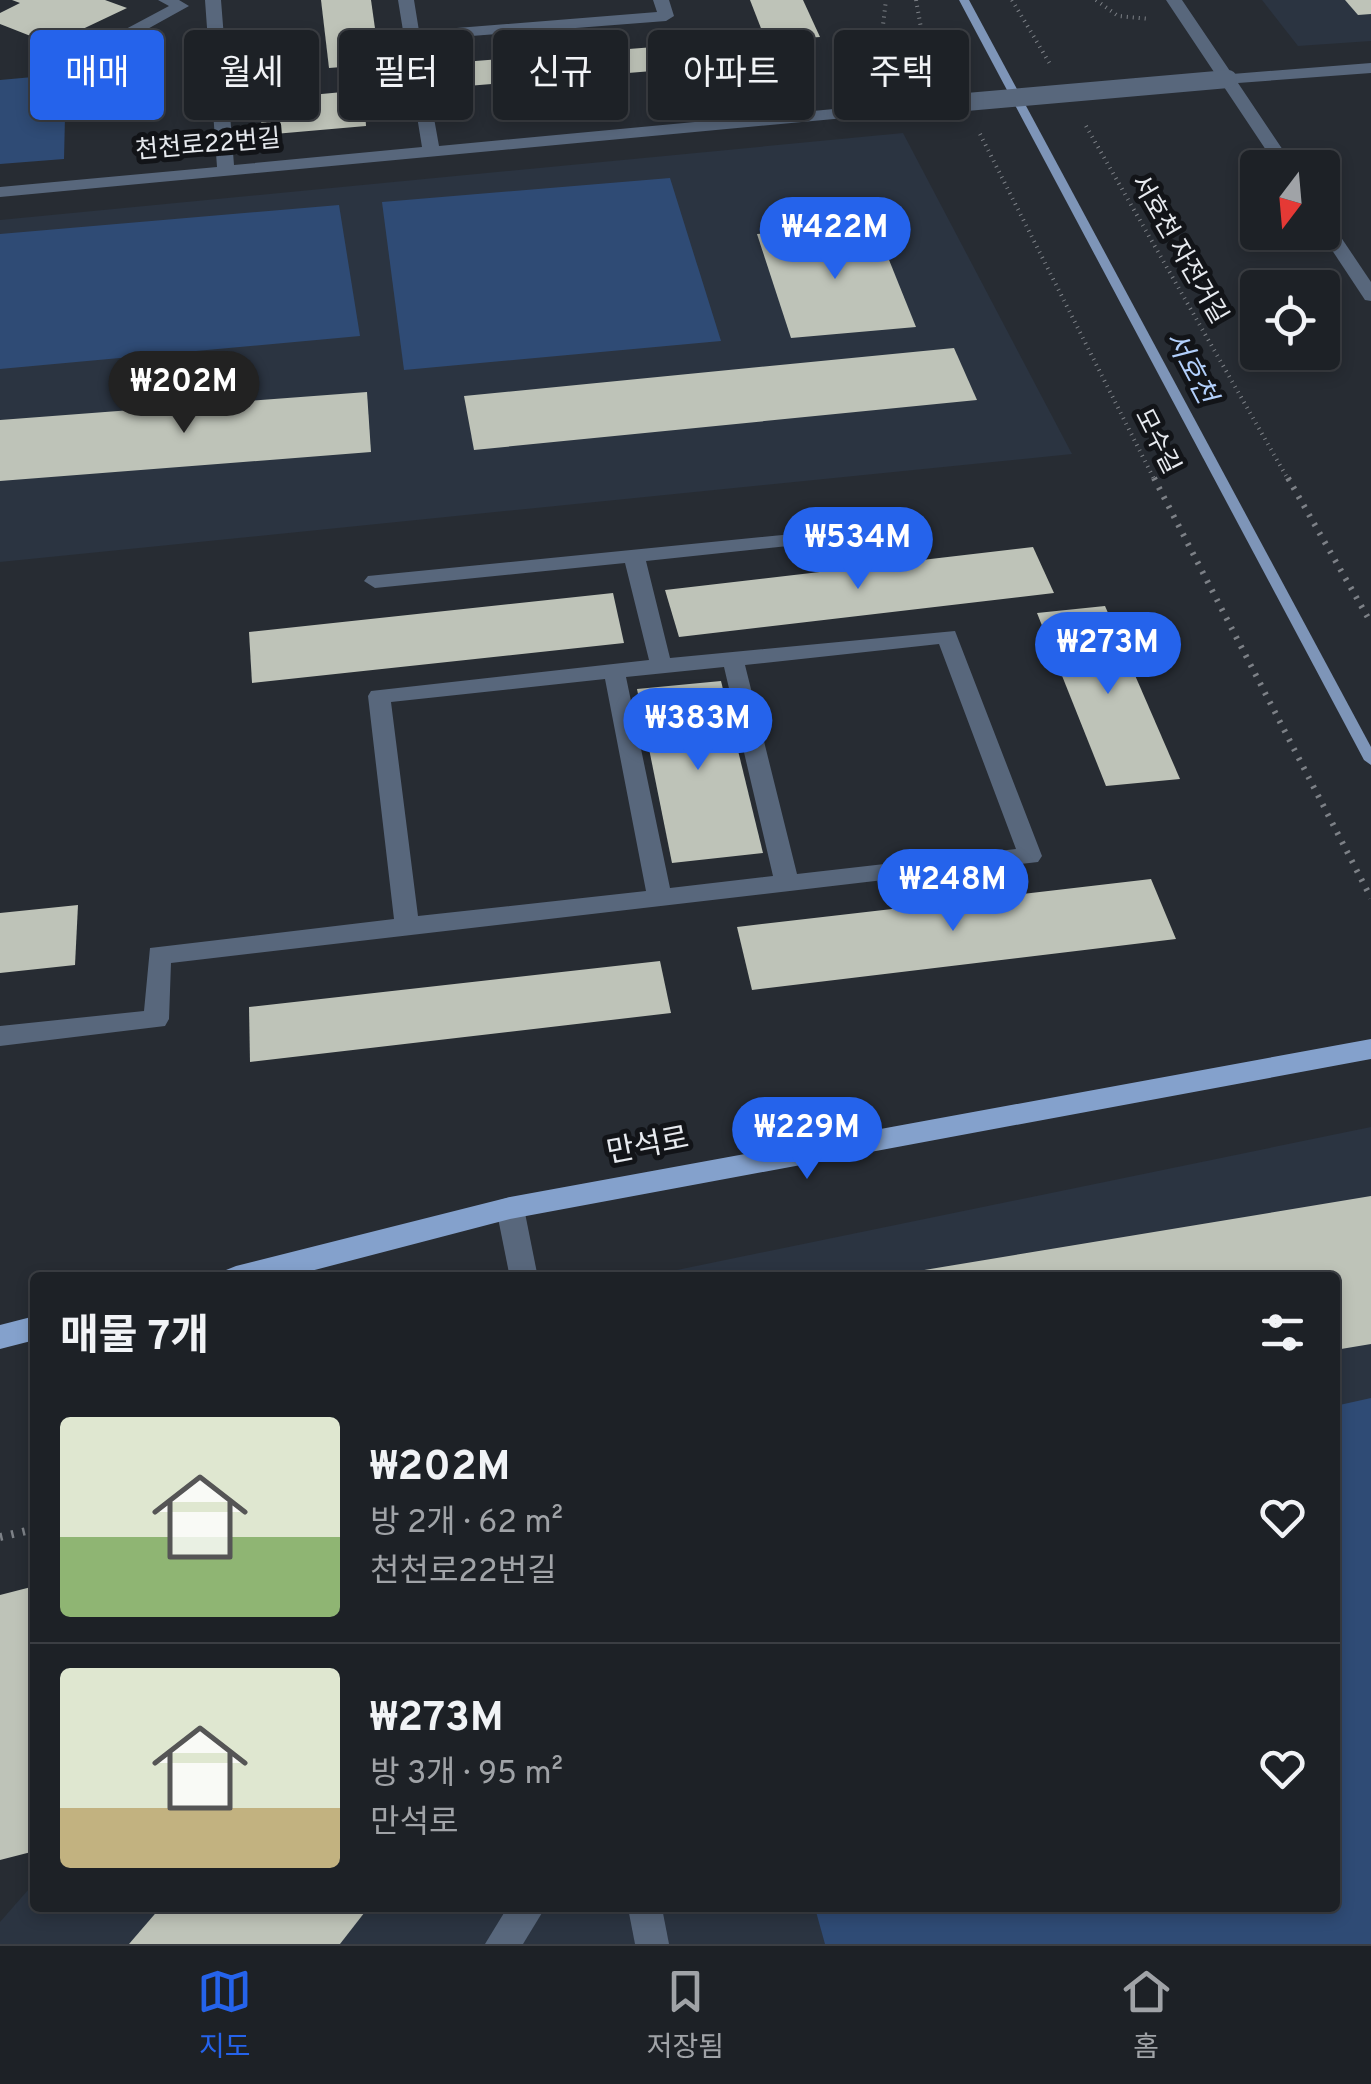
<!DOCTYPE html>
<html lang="ko">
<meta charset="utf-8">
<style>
:root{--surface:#1d2126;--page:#25292e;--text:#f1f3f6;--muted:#a0a3a7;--line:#3b3e43;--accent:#2563eb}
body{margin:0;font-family:Overpass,"Noto Sans KR",sans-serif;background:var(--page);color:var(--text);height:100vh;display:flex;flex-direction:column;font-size:38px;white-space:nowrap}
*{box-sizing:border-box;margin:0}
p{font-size:32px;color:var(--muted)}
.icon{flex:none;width:55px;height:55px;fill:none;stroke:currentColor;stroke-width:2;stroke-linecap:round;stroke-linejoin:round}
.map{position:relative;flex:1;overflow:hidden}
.details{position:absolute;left:30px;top:1272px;width:1310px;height:640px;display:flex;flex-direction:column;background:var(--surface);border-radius:10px;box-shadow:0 5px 15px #0003,0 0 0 2px var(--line)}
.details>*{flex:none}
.banner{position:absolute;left:30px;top:30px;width:1312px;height:90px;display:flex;gap:20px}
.needle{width:65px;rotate:196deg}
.fabs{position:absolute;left:1240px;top:150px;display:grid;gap:20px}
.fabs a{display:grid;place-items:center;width:100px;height:100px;border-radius:10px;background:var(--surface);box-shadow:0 5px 15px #0003,0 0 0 2px var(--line);font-size:50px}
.price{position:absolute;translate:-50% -85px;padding:0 22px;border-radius:35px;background:var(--accent);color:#fff;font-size:32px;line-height:65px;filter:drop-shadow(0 2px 5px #0008)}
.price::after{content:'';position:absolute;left:50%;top:60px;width:30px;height:22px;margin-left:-15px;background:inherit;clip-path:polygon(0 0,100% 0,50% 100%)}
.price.on{background:#222;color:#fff}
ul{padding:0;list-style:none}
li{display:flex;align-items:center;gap:30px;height:250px;padding:0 30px}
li+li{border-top:2px solid var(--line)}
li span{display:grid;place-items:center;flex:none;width:280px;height:200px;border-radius:10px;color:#555}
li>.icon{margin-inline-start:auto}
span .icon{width:120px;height:120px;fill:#fffc;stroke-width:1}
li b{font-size:42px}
h2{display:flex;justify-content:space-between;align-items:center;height:120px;padding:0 30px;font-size:42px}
.chip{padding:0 35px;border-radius:10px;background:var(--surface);box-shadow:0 5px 15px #0003,0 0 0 2px var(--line);font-size:35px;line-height:90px}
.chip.on{background:var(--accent);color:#fff}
.dock{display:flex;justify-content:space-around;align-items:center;height:140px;border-top:2px solid var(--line);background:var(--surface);font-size:28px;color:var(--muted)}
.dock a{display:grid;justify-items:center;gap:5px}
.dock .on{color:var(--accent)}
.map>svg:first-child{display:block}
</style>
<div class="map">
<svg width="1371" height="1944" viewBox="0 0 1371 1944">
<rect width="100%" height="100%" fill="#272c33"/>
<!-- built -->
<g fill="#2b3441">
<polygon points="1262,0 1371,0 1371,41 1298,46"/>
<polygon points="903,133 1072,454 0,562 0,220"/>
<polygon points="1371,1127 1371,1944 0,1944 0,1922 35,1882 35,1908 1335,1908 1335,1278 643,1277"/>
</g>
<!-- green -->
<g fill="#2f4b75">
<polygon points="66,74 64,159 0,164 0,80"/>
<polygon points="670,178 721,341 404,370 382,202"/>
<polygon points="339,205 360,336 0,369 0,234"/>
<polygon points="1371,1398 1371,1944 825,1944 815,1908 1335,1908 1335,1406"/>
</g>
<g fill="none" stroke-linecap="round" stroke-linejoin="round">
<!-- stream -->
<polygon fill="#7e95b8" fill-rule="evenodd" points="959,0 969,0 1371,747 1371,765 1364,760"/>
</g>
<!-- building -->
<g fill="#bec3b8">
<polygon points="12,0 105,0 127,8 51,44 0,24 0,13 20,3"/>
<polygon points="321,0 371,0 380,64 329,68"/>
<polygon points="750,0 803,0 820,37 766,41"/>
<polygon points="1345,0 1371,0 1371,14 1358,15"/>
<polygon points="705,43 714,66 455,87 450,63"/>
<polygon points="364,90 366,126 263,135 258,100"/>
<polygon points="875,225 916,327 791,338 757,234"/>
<polygon points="954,348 977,400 474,450 464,396"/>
<polygon points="367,392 371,452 0,481 0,420"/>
<polygon points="1033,547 1054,593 679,637 665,590"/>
<polygon points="613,593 624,643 252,683 249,632"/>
<polygon points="1105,606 1180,779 1106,786 1037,613"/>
<polygon points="721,681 763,853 672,863 637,689"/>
<polygon points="1151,879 1176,939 752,990 737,927"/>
<polygon points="78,905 75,965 0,973 0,913"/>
<polygon points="660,961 671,1013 250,1062 249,1007"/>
<polygon points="1371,1196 1371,1344 1335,1350 1335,1278 876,1278"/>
<polygon points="35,1586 35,1851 0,1860 0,1595"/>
<polygon points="160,1908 368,1908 340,1944 129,1944"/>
</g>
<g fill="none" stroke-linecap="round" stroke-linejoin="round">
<!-- path-far2 -->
<g stroke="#7d8187" stroke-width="4" stroke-dasharray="1 5" stroke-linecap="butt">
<polyline points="916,0 923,39 942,72"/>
<polyline points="1012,0 1050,64"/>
<polyline points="1096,0 1118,16 1150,19"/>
<polyline points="876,83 886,0"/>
<polyline points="1086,126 1289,481"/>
<polyline points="980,134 1155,481"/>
</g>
<!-- path-far1 -->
<g stroke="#7d8187" stroke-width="6" stroke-dasharray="2.5 8" stroke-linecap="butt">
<polyline points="1154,478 1371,898"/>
<polyline points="1288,478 1371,623"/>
</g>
<!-- path -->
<polyline stroke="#7d8187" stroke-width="8" stroke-dasharray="2.5 9" stroke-linecap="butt" points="0,1537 35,1529"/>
<!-- minor -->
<g fill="#58677c" fill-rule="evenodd">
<polygon points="158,0 179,0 189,6 106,52 94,52 94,46 169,6"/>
<polygon points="205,0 221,0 234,165 422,147 398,0 414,0 419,31 657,12 653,0 669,0 674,16 666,21 420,40 439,146 898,103 906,108 898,113 0,197 0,187 217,167"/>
<polygon points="1166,0 1182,0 1232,74 1371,63 1371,73 1238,83 1295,168 1278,168"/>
<polygon points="1322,217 1328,218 1371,282 1371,301 1365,300 1320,232"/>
<path d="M904,523L914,529L911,533L646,561L670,658L955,631L1042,856L1038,862L171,963L169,1019L165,1026L0,1046V1026L144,1011L150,948L394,919L368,696L371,691L649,660L625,563L375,588L364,581L368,576ZM939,644L1016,849L797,874L745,665ZM724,667L773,876L670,888L626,677ZM605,679L646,891L418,916L391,702Z"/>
<polygon points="510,1197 520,1200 524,1208 538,1278 510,1278 496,1208 500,1200"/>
<polygon points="507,1908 545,1908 523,1944 485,1944"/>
<polygon points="628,1908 662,1908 669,1944 635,1944"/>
</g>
<!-- major -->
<g fill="#84a1cc" fill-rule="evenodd">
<polygon points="1371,1039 1371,1059 510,1219 284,1278 222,1278 226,1270 236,1266 510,1197"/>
<polygon points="35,1316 35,1340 0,1349 0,1325"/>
</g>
<!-- minor-bridge -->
<polyline stroke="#58677c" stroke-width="18" points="898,108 1228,79"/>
</g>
<g text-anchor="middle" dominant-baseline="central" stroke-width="10" stroke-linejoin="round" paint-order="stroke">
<!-- far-street labels -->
<g font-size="25" fill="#e7eaef" stroke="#121418">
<text transform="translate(208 146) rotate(-5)">천천로22번길</text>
<text transform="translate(1178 250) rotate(60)">서호천 자전거길</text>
<text transform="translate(1156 442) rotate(63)">모수길</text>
</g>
<!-- far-water labels -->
<g font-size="28" font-style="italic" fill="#b3d0fc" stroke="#121418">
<text transform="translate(1189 368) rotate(62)">서호천</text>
</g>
<!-- street labels -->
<g font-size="30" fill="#e7eaef" stroke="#121418">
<text transform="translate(648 1147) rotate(-11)">만석로</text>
</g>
</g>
</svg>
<div class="fabs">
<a><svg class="needle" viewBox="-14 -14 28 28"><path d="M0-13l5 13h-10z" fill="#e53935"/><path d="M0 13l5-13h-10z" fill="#a0a3a7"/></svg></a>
<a><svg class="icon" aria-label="locate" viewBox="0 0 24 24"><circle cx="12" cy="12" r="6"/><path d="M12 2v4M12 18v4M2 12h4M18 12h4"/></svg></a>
</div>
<b class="price" style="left:835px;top:282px">₩422M</b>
<b class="price on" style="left:184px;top:436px">₩202M</b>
<b class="price" style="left:858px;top:592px">₩534M</b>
<b class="price" style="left:1108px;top:697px">₩273M</b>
<b class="price" style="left:698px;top:773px">₩383M</b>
<b class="price" style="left:953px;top:934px">₩248M</b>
<b class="price" style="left:807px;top:1182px">₩229M</b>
<div class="banner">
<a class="chip on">매매</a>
<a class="chip">월세</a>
<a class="chip">필터</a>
<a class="chip">신규</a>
<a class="chip">아파트</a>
<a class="chip">주택</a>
</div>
<section class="details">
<h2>매물 7개<svg class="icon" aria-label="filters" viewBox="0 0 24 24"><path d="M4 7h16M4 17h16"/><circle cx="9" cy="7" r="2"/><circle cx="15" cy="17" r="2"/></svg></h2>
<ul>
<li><span style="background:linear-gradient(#dfe7d0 60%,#8fb573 0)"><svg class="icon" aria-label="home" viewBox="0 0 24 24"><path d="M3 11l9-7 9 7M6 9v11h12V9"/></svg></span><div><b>₩202M</b><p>방 2개 · 62 m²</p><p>천천로22번길</p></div><svg class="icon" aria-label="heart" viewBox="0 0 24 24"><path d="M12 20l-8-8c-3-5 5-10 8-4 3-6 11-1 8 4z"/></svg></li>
<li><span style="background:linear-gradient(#dfe7d0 70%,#c2b280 0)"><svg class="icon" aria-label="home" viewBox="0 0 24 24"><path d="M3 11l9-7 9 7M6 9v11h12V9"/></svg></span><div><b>₩273M</b><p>방 3개 · 95 m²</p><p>만석로</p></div><svg class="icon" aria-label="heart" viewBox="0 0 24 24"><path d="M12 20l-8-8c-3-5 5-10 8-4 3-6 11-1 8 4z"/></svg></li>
</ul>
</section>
</div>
<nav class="dock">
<a class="on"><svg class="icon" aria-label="map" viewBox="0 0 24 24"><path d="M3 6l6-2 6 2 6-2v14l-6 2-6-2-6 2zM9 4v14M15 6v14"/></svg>지도</a>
<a><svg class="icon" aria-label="saved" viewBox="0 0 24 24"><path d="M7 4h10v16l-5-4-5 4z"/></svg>저장됨</a>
<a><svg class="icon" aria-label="home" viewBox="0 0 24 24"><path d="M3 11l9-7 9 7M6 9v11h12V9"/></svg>홈</a>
</nav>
